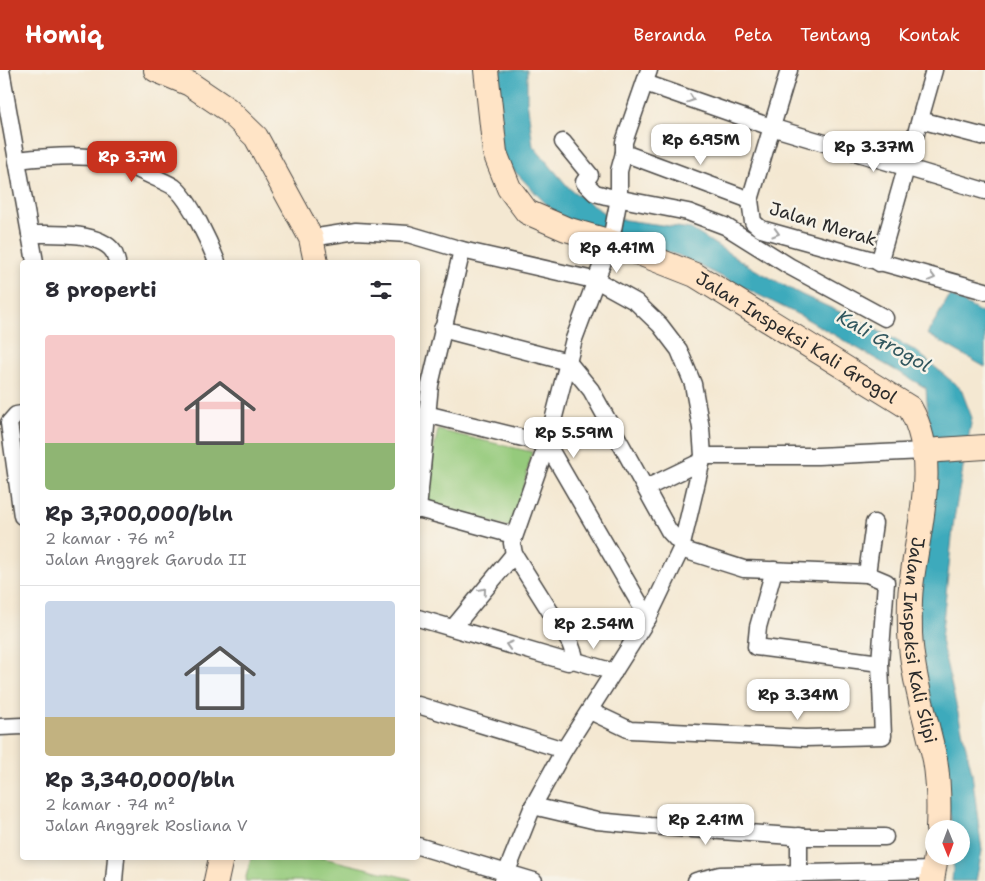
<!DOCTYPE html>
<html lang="id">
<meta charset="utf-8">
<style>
:root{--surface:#fff;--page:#f2f2f3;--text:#2b2b33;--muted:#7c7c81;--line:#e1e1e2;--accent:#c8321e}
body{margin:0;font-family:"Shantell Sans",sans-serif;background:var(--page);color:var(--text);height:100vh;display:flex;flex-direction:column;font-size:19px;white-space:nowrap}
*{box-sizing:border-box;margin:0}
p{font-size:16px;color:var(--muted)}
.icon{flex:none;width:28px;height:28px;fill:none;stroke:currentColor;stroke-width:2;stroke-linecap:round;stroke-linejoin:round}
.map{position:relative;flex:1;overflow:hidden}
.details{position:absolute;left:20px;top:190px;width:400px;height:600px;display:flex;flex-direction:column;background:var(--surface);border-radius:5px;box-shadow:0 2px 8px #0003}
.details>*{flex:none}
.needle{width:32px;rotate:179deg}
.buttons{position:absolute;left:925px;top:750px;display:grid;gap:10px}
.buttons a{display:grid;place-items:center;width:45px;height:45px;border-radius:50%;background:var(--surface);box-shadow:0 2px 8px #0003;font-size:25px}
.price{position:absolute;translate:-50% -42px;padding:0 11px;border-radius:10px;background:#fff;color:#222;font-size:16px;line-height:32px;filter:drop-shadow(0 1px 2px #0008)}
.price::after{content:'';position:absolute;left:50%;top:30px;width:15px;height:11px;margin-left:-8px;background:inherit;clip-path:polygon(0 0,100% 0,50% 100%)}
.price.on{background:var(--accent);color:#fff}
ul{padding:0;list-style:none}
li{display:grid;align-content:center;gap:10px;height:265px;padding:0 25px}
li+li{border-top:1px solid var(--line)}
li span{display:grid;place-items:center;height:155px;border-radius:5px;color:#555}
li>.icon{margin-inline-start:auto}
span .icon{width:90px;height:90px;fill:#fffc;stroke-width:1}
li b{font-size:21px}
h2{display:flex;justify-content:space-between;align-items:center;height:60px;padding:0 25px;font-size:21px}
header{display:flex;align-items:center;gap:30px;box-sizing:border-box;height:70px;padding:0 25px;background:var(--accent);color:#fff}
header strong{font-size:24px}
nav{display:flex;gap:28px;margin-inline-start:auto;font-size:18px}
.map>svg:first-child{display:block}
</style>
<header>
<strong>Homiq</strong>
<nav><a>Beranda</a><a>Peta</a><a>Tentang</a><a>Kontak</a></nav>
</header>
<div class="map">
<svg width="985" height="811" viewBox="0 0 985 811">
<rect width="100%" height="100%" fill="#f7f3e8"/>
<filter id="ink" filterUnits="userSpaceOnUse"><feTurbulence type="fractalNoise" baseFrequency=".02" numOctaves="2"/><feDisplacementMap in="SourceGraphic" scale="10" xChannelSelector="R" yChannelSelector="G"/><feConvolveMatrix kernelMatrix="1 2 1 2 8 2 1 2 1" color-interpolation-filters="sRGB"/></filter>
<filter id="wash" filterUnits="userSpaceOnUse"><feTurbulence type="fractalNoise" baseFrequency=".0096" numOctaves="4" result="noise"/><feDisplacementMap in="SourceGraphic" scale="20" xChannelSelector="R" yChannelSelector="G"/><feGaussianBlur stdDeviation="1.12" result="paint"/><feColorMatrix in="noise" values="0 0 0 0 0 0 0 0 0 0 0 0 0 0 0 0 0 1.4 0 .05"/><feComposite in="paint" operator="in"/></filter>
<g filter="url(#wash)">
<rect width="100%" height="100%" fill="#f4e8d2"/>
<!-- green -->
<g fill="#95ca7b" stroke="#607a53">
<polygon points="438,360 532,382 514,458 421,436"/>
<polygon points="251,788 323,788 411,809 410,811 245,811"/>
</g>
<!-- water -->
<g fill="#3daabc" stroke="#346a74">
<polygon points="492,0 527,0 527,30 533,76 570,119 611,148 691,159 754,199 802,225 858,250 916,281 961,319 972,348 954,449 941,570 972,703 982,781 976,811 952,811 954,786 961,786 961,759 953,759 912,578 932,401 926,318 805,248 678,185 583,160 550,138 495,81"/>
<polygon points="950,225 982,243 985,247 985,297 927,264"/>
</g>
</g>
<g filter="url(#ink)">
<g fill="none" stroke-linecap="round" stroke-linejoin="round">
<!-- street casing -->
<g stroke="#494744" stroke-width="19">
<g id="street">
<polyline points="1,0 35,192"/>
<polyline points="649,0 624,72 624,83 750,130"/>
<polyline points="789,0 750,130 753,152 761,159 985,221"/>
<polyline points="645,13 771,57 985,121"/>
<polyline points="920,50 985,67"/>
<polyline points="563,72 590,105 584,112 595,123 606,126 688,142 725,156 789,196 885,248"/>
<path d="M17,90C70,84 105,82 154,107C160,110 168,113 174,117C190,129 210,174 217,192"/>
<path d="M30,164C52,164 98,161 113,181C115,184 116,189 117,192"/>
<polyline points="311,168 356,161 408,164 462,180 598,211 636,232 660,255 679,280 693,314 701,358 703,386 681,479 648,548 564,680 533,736 503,811"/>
<polyline points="879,193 934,0"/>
<polyline points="442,259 568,292 591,320 669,461 682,475"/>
<polyline points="22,344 16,345 9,353 22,446"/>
<polyline points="426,344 547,374 648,548"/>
<polyline points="703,386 818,386 924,381"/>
<polyline points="646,418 702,391"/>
<polyline points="418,439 513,465"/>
<polyline points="418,440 430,315 462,180"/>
<polyline points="774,500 758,557 756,577 880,593"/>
<polyline points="867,504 874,453"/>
<polyline points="418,548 568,592 573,590 614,602"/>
<polyline points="453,558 514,484"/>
<polyline points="573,590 574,584 570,573 514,484 512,473 547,374 574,269 611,170 619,128 619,101 624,83"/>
<polyline points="418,635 564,680"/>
<polyline points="590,641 630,660 805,668 883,666 880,593 886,512 867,504 744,499 681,479"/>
<polyline points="0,657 22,656"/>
<polyline points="533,736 597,751 650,756 806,767 885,767"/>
<polyline points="418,776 534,811"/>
<polyline points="799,804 799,766"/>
<polyline points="114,811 116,788"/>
<polyline points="696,811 720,805 934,800"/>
</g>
</g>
<!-- secondary casing -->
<g stroke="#494744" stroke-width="26">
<g id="secondary">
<polyline points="156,0 190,14 227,39 256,67 311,168 316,192"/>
<path id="s1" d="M486,0L495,83L509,118L527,142L566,159L611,172L695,205L910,338C941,392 917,460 911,517C909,532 910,548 910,563C912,607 926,648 935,690C939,713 939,736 938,759"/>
<polyline points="924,381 985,377"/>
<polyline points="216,811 221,788"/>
<polyline points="932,811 936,786"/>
</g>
</g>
<!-- street -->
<use href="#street" stroke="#fff" stroke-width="16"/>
<!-- secondary -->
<use href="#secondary" stroke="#ffe4c6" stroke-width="24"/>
</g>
<!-- one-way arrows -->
<defs><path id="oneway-chevron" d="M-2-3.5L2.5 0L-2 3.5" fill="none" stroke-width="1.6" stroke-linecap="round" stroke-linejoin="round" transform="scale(1.25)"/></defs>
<g stroke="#a0a0a0">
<use href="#oneway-chevron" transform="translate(691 29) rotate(19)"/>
<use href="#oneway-chevron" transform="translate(776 163) rotate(16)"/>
<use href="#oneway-chevron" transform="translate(932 207) rotate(15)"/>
<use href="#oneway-chevron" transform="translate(483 521) rotate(-50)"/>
<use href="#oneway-chevron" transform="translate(509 575) rotate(-163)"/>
</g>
</g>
<g text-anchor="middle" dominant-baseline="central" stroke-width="5" stroke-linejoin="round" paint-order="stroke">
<!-- street labels -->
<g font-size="18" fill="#2b2b2b" stroke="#f7f3e8">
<text transform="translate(823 154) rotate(17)">Jalan Merak</text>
<text stroke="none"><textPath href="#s1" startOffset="450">Jalan Inspeksi Kali Grogol</textPath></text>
<text stroke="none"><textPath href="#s1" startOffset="820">Jalan Inspeksi Kali Slipi</textPath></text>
</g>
<!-- water labels -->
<g font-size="19" font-style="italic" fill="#31575e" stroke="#f7f3e8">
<text transform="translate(884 271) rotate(30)">Kali Grogol</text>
</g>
</g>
</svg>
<div class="buttons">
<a><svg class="needle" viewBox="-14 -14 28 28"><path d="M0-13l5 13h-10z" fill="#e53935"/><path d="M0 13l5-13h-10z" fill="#7c7c81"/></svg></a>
</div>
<b class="price" style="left:701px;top:96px">Rp 6.95M</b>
<b class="price" style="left:874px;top:103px">Rp 3.37M</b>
<b class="price on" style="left:132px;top:113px">Rp 3.7M</b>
<b class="price" style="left:617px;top:204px">Rp 4.41M</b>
<b class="price" style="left:574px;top:389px">Rp 5.59M</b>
<b class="price" style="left:594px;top:580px">Rp 2.54M</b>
<b class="price" style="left:798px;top:651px">Rp 3.34M</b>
<b class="price" style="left:706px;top:776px">Rp 2.41M</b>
<section class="details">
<h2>8 properti<svg class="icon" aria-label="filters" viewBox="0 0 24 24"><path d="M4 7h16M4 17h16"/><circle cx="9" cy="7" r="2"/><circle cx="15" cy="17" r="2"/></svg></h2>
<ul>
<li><span style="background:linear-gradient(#f6c9c9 70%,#8fb573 0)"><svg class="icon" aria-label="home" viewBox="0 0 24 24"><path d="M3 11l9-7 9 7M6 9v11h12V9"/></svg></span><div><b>Rp 3,700,000/bln</b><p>2 kamar · 76 m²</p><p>Jalan Anggrek Garuda II</p></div></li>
<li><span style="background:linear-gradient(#c9d6e8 75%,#c2b280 0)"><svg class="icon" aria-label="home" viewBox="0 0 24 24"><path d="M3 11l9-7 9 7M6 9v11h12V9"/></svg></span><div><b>Rp 3,340,000/bln</b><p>2 kamar · 74 m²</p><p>Jalan Anggrek Rosliana V</p></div></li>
</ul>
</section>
</div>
